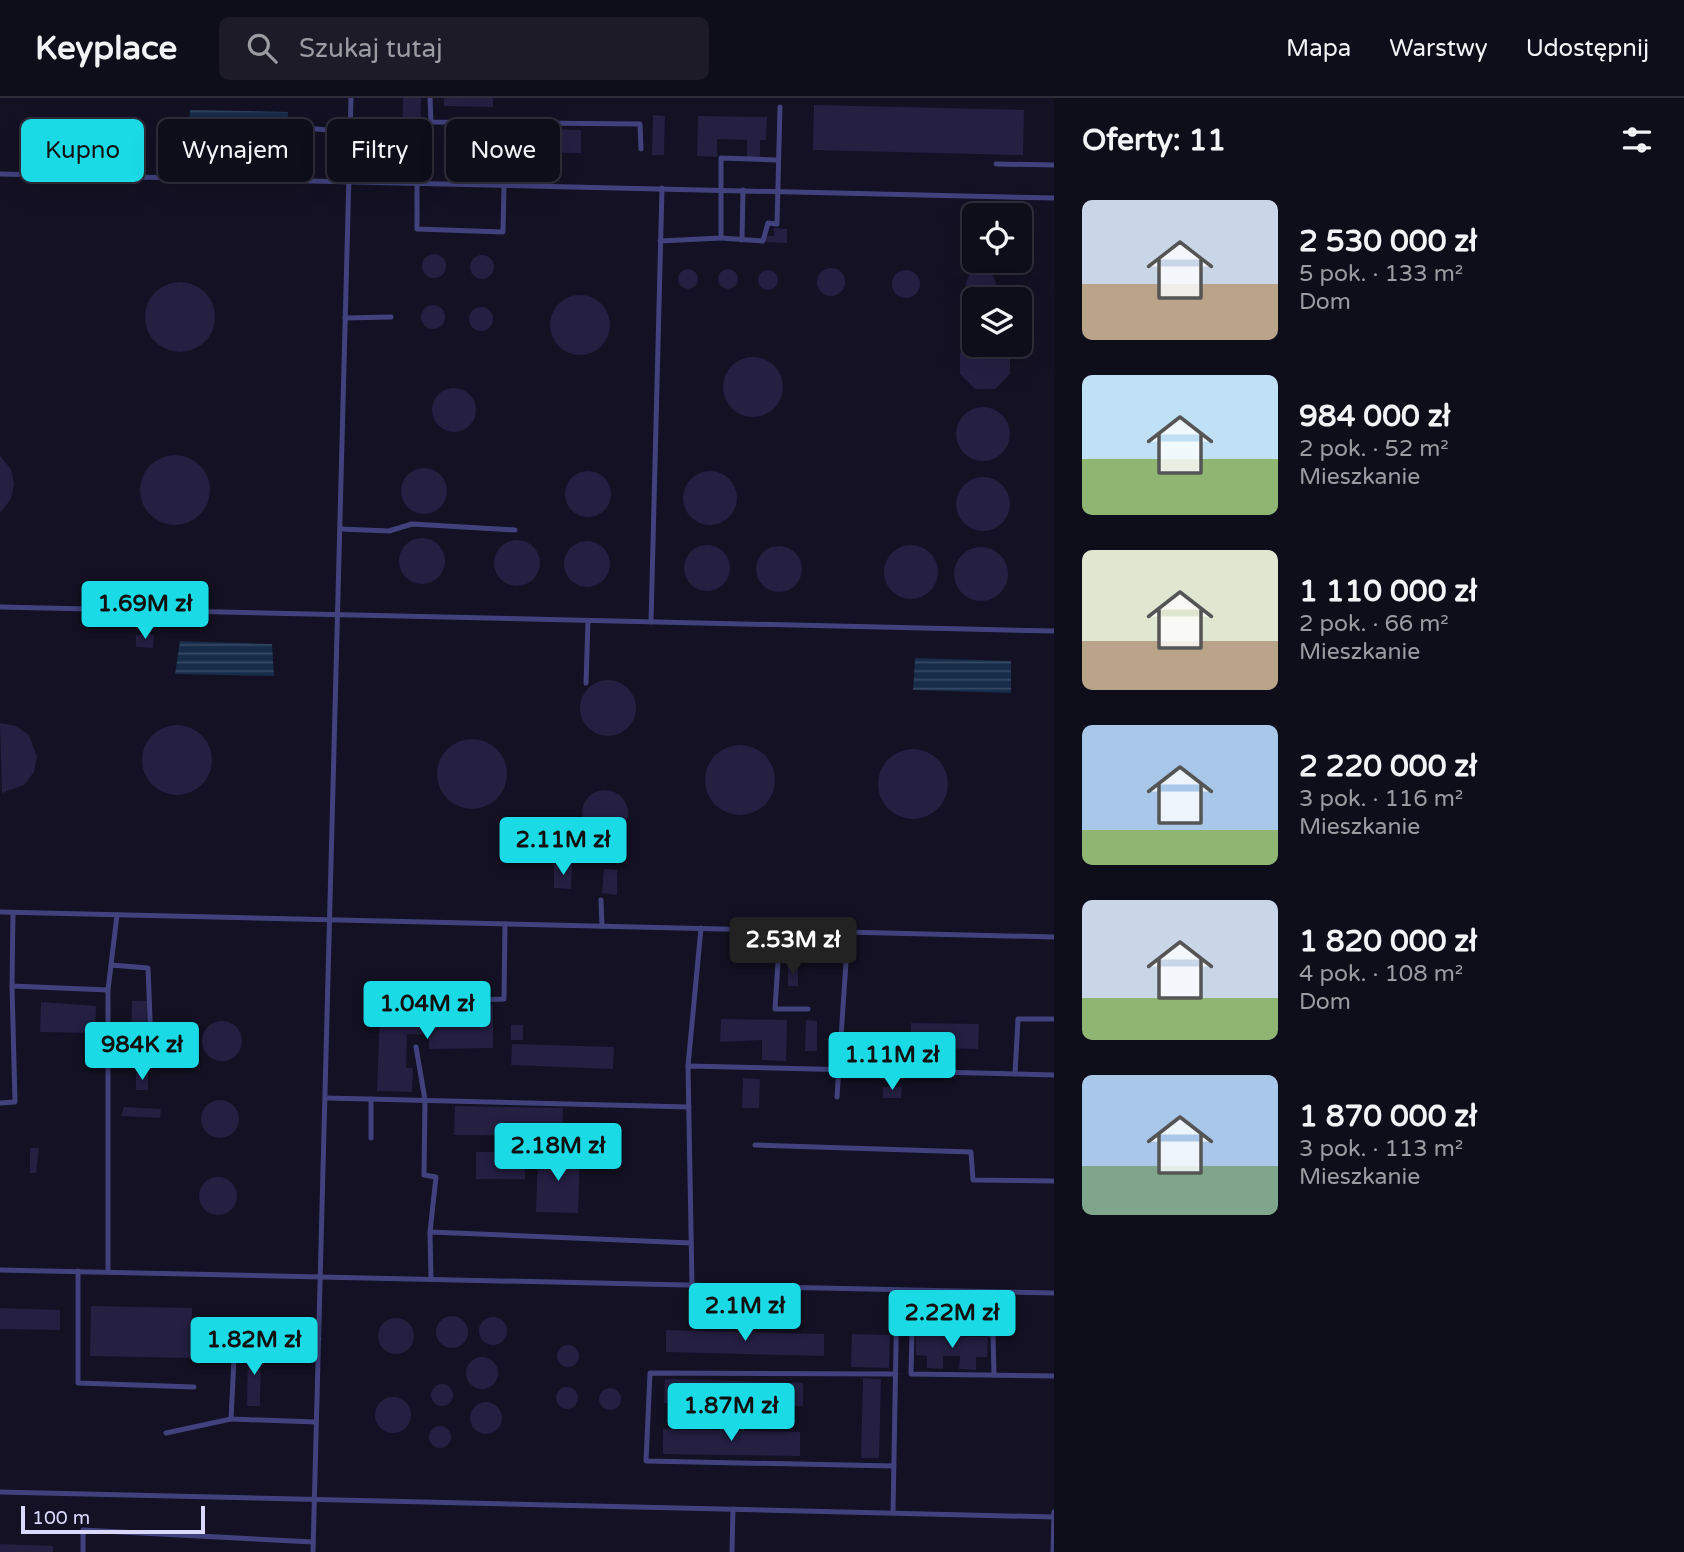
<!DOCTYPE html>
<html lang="pl">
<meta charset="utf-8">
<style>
:root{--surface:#0e0d1a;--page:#1c1b27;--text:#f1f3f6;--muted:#9b9ca2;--line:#2e2d39;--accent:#1adae5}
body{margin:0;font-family:"Varela Round",sans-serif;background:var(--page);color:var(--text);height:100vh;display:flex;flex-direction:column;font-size:26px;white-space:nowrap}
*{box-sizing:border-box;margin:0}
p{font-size:23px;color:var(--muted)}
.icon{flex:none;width:38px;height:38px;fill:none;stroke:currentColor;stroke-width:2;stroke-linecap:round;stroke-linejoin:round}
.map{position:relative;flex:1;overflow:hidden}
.drawer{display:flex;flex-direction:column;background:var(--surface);width:630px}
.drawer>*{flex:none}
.guide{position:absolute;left:21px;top:21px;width:665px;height:63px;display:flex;gap:14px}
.fabs{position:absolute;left:962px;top:105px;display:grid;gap:14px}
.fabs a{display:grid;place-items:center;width:70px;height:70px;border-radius:10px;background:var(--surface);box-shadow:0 7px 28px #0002,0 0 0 2px var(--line);font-size:35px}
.scale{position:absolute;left:21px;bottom:18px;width:184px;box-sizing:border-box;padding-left:7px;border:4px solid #dad8fb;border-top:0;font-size:19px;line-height:24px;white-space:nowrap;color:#dad8fb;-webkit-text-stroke:5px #131123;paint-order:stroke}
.price{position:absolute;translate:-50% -60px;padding:0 16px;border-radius:7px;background:var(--accent);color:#111;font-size:23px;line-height:46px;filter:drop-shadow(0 2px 4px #0008)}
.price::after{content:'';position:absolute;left:50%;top:42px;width:21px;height:16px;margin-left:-10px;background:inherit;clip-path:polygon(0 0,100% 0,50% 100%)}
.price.selected{background:#222;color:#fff}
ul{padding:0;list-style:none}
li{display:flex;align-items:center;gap:21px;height:175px;padding:0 28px}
li span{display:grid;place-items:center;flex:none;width:196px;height:140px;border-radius:10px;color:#555}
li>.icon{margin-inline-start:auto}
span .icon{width:84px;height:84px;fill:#fffc;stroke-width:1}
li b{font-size:30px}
h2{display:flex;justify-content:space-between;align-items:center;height:84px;padding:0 28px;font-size:30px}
.tag{padding:0 24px;border-radius:10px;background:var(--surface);box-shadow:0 7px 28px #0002,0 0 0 2px var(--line);font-size:24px;line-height:63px}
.tag.selected{background:var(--accent);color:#111}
header{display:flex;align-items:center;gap:42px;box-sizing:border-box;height:98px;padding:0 35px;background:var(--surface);border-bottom:2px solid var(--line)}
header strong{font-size:33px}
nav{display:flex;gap:38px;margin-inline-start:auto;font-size:24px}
.search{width:490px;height:63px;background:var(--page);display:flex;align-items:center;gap:18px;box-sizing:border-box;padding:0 24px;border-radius:10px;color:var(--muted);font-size:26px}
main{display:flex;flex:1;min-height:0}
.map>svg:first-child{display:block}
</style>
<header>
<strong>Keyplace</strong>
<div class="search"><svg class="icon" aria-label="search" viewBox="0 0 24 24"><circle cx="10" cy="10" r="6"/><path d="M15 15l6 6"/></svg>Szukaj tutaj</div>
<nav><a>Mapa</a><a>Warstwy</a><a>Udostępnij</a></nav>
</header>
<main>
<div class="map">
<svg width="1054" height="1454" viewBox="0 0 1054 1454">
<defs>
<pattern id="water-rules" width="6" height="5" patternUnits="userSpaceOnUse" patternTransform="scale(1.75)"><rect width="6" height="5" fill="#162c49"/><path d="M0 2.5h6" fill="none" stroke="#374a64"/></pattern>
</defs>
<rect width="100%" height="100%" fill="#131123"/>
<!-- water -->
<g fill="url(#water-rules)">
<polygon points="190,12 288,14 286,44 188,42"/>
<polygon points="180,543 272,546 274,578 175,576"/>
<polygon points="915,560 1011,563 1011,595 913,592"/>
</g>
<!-- building -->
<g fill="#251f42">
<polygon points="403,0 421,0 420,47 402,46"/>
<polygon points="444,0 493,0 493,9 444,8"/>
<polygon points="814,7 1024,12 1023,57 813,52"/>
<polygon points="653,17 665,18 664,57 652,57"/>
<polygon points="698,18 767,19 766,42 760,42 760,60 747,59 747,42 717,41 717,59 697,58"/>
<polygon points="466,29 581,32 581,55 466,53"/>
<polygon points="774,130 787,131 787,145 766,144 767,138 774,138"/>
<circle cx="434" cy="168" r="12"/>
<circle cx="482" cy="169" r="12"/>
<circle cx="831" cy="184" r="14"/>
<circle cx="688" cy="181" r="10"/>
<circle cx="728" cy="181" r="10"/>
<circle cx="906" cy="186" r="14"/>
<circle cx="981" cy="187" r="15"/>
<circle cx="768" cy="182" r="10"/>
<circle cx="180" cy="219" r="35"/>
<circle cx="580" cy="227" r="30"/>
<circle cx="433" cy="219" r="12"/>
<circle cx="481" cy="221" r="12"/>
<polygon points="975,241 975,247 1004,247 1010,256 1010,276 995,291 975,291 960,276 960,255"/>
<circle cx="753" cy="289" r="30"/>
<circle cx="454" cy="312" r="22"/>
<circle cx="983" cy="336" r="27"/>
<circle cx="175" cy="392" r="35"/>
<polygon points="0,358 11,371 14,386 11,401 0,415"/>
<circle cx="424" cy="393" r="23"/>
<circle cx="588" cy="396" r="23"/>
<circle cx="710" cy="400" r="27"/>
<circle cx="983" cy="406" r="27"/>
<circle cx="422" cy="463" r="23"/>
<circle cx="517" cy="465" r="23"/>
<circle cx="587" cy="466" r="23"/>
<circle cx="707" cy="470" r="23"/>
<circle cx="911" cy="474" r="27"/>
<circle cx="779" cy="471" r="23"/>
<circle cx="981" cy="476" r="27"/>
<polygon points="136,537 154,537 153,550 136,549"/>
<circle cx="608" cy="610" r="28"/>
<polygon points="0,625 16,628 29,637 37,659 34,674 24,687 2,695"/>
<circle cx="177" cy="662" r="35"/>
<circle cx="472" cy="676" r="35"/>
<circle cx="740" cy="682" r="35"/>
<circle cx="913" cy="686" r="35"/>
<circle cx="605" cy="715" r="23"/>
<polygon points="554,767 572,767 571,791 554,790"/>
<polygon points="604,771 617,772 617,797 602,795"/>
<rect x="788" y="869" width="10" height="19"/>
<polygon points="132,903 147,903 146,944 131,944"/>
<polygon points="41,904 96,908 95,935 40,934"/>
<polygon points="464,907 493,907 493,950 429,951 429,937 407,936 406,970 413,970 412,994 377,993 380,913 430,915 429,924 464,925"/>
<polygon points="721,921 787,922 786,963 762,962 762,942 720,944"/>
<polygon points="806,922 817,923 817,953 805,953"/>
<circle cx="222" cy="943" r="20"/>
<polygon points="911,925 979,926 978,951 911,949"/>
<rect x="511" y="927" width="12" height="15"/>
<polygon points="850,944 888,945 888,965 850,965"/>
<polygon points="512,946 614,949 613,971 511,967"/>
<polygon points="120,950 131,951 130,966 120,966"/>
<rect x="136" y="975" width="12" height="17"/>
<polygon points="743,980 760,981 759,1010 742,1010"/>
<polygon points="883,989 902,989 901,1000 883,1000"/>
<circle cx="220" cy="1021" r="19"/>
<polygon points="455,1008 563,1010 562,1038 454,1037"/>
<polygon points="124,1009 161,1011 160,1020 121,1018"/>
<polygon points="30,1050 39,1050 36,1075 30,1075"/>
<rect x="476" y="1054" width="49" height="27"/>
<polygon points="538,1055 580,1056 578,1115 536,1114"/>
<circle cx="218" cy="1098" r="19"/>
<polygon points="91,1208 192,1210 191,1260 90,1258"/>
<polygon points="0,1210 60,1212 60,1232 0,1231"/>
<circle cx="452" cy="1234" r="16"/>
<circle cx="493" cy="1233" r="14"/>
<circle cx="396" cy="1238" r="18"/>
<polygon points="666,1232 824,1236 824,1258 666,1254"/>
<polygon points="852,1236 890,1237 889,1270 851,1269"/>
<polygon points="916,1237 988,1239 987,1259 976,1259 976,1272 959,1271 960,1258 943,1258 943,1271 927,1270 927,1258 916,1257"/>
<circle cx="568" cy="1258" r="11"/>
<polygon points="248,1250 261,1250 260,1308 247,1308"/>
<circle cx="482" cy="1275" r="16"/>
<polygon points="863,1280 881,1281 879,1360 861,1360"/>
<polygon points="665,1281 803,1285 803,1308 664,1305"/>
<circle cx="442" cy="1297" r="11"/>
<circle cx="567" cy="1300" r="11"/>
<circle cx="610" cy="1301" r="11"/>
<circle cx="393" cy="1317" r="18"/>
<circle cx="486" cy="1320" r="16"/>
<circle cx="440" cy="1339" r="11"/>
<polygon points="663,1331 800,1334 800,1358 663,1356"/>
<polygon points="0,1446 53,1448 53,1454 0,1454"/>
</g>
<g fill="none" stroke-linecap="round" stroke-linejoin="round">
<!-- service -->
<g stroke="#41427d" stroke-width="5">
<polyline points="430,0 431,24 640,26 641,51"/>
<polyline points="295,29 349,34"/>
<polyline points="996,66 1054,67"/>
<polyline points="0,76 1054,100"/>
<polyline points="417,85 417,131 503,134 504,87"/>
<polyline points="721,140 763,143 768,125 777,126 780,9"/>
<polyline points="742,142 743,92"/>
<polyline points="660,143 721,140 721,60 778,62"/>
<polyline points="345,220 391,219"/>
<polyline points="340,431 389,433 412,426 515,432"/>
<polyline points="0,509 1054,533"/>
<polyline points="651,524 662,90"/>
<polyline points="586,585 588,523"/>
<polyline points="601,802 602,828"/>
<polyline points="0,814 1054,839"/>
<polyline points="13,815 12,888 108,892 117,817"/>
<polyline points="780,832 775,911 808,911"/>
<polyline points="111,867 148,870 151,945"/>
<polyline points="415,904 504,901 505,826"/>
<polyline points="416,949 425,1002 424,1077 436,1079 430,1134"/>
<polyline points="688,968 701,830"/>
<polyline points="1015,976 1018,921 1054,921"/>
<polyline points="837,999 848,834"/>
<polyline points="326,1000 689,1009"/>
<polyline points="371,1001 371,1040"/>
<polyline points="0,1005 15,1004 12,888"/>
<polyline points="755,1047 971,1054 973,1082 1054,1083"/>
<polyline points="0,1172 1054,1195"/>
<polyline points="78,1173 78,1285 194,1289"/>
<polyline points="108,1174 108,892"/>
<polyline points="431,1181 430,1134 691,1145"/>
<polyline points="692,1187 688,968 1054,977"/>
<polyline points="994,1277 993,1236 912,1233 911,1276 1054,1278"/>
<polyline points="316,1324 231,1321 235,1240 319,1241"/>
<polyline points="166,1335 231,1321"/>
<polyline points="894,1368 646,1363 650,1275 896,1276"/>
<polyline points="0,1394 1054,1419"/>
<polyline points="893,1415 897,1192"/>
<polyline points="83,1454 83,1432 313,1444"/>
<polyline points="313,1454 351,0"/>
<polyline points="732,1454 733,1411"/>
<polyline points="1053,1454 1054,1414"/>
</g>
</g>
</svg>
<div class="fabs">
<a><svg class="icon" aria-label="locate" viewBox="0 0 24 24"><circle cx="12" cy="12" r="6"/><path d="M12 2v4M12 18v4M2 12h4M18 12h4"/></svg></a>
<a><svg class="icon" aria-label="layers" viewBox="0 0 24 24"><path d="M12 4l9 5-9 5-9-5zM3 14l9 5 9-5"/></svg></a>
</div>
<div class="scale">100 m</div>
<b class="price" style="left:145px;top:543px">1.69M zł</b>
<b class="price" style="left:563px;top:779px">2.11M zł</b>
<b class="price selected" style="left:793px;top:879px">2.53M zł</b>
<b class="price" style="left:427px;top:943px">1.04M zł</b>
<b class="price" style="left:142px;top:984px">984K zł</b>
<b class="price" style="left:892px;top:994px">1.11M zł</b>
<b class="price" style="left:558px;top:1085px">2.18M zł</b>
<b class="price" style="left:745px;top:1245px">2.1M zł</b>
<b class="price" style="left:952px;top:1252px">2.22M zł</b>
<b class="price" style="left:254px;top:1279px">1.82M zł</b>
<b class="price" style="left:731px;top:1345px">1.87M zł</b>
<div class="guide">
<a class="tag selected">Kupno</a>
<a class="tag">Wynajem</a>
<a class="tag">Filtry</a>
<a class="tag">Nowe</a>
</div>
</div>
<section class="drawer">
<h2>Oferty: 11<svg class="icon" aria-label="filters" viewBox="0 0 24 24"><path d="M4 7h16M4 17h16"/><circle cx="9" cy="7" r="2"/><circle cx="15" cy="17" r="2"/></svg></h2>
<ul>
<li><span style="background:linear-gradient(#c9d6e8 60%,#b9a48a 0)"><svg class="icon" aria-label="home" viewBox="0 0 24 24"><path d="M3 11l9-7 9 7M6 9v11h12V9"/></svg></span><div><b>2 530 000 zł</b><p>5 pok. · 133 m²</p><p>Dom</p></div></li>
<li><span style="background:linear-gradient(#bfe0f5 60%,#8fb573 0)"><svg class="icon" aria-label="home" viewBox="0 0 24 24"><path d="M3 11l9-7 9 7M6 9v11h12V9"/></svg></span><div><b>984 000 zł</b><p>2 pok. · 52 m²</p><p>Mieszkanie</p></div></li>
<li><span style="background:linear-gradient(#dfe7d0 65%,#b9a48a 0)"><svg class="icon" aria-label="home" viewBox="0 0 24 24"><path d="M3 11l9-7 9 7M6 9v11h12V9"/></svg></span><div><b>1 110 000 zł</b><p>2 pok. · 66 m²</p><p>Mieszkanie</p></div></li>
<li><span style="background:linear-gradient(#a9c7e8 75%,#8fb573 0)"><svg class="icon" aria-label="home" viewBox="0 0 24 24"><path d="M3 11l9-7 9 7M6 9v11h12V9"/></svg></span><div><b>2 220 000 zł</b><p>3 pok. · 116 m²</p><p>Mieszkanie</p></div></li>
<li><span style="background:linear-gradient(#c9d6e8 70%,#8fb573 0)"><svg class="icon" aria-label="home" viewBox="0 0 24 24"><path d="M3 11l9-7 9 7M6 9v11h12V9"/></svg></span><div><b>1 820 000 zł</b><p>4 pok. · 108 m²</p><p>Dom</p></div></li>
<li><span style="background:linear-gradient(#a9c7e8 65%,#7fa58c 0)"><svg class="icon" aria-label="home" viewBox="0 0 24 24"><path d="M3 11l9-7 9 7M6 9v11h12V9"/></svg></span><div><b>1 870 000 zł</b><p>3 pok. · 113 m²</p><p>Mieszkanie</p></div></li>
</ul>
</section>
</main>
